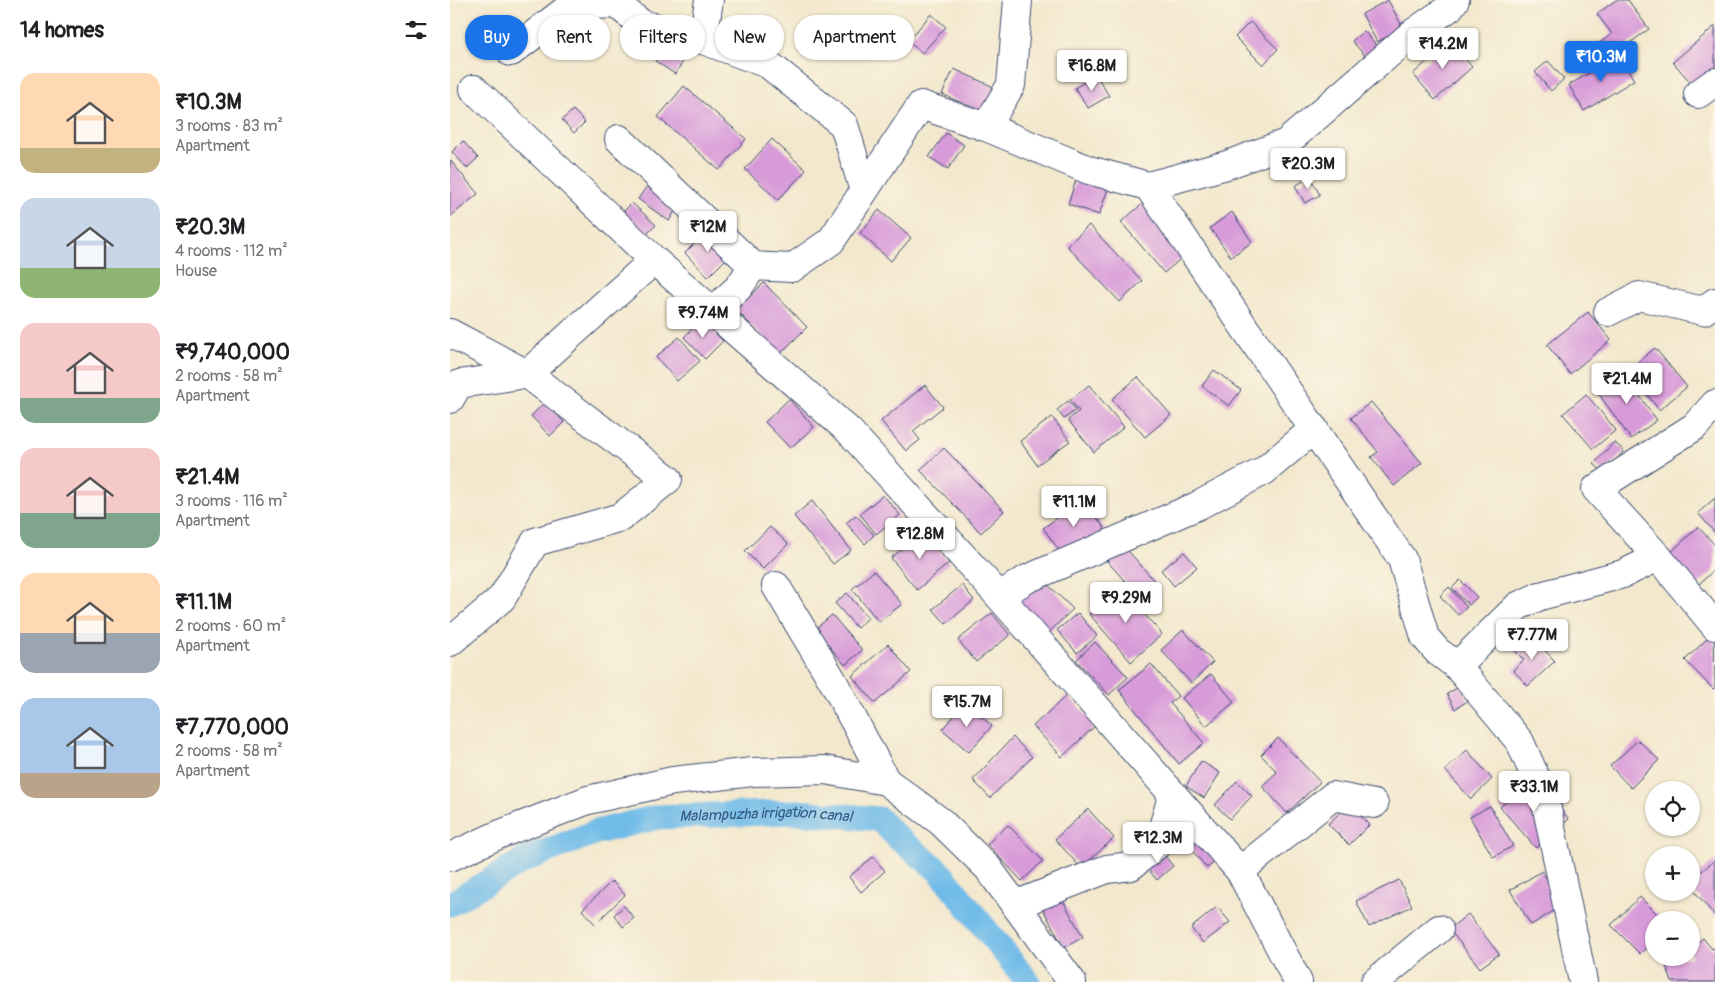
<!DOCTYPE html>
<meta charset="utf-8">
<style>
:root{--surface:#fff;--page:#f6f6f6;--text:#202124;--muted:#757577;--accent:#1a73e8}
body{margin:0;font-family:Pangolin,sans-serif;background:var(--page);color:var(--text);height:100vh;display:flex;flex-direction:column;font-size:19px;white-space:nowrap}
*{box-sizing:border-box;margin:0}
p{font-size:16px;color:var(--muted)}
.icon{flex:none;width:28px;height:28px;fill:none;stroke:currentColor;stroke-width:2;stroke-linecap:round;stroke-linejoin:round}
.map{position:relative;flex:1;overflow:hidden}
.panel{display:flex;flex-direction:column;background:var(--surface);width:450px}
.panel>*{flex:none}
.guide{position:absolute;left:15px;top:15px;width:475px;height:45px;display:flex;gap:10px}
.fabs{position:absolute;left:1195px;top:781px;display:grid;gap:10px}
.fabs a{display:grid;place-items:center;width:55px;height:55px;border-radius:50%;background:var(--surface);box-shadow:0 1px 4px #0004;font-size:25px}
.price{position:absolute;translate:-50% -42px;padding:0 11px;border-radius:5px;background:#fff;color:#222;font-size:16px;line-height:32px;filter:drop-shadow(0 1px 2px #0008)}
.price::after{content:'';position:absolute;left:50%;top:30px;width:15px;height:11px;margin-left:-8px;background:inherit;clip-path:polygon(0 0,100% 0,50% 100%)}
.price.current{background:var(--accent);color:#fff}
ul{padding:0;list-style:none}
li{display:flex;align-items:center;gap:15px;height:125px;padding:0 20px}
li span{display:grid;place-items:center;flex:none;width:140px;height:100px;border-radius:15px;color:#555}
li>.icon{margin-inline-start:auto}
span .icon{width:60px;height:60px;fill:#fffc;stroke-width:1}
li b{font-size:21px}
h2{display:flex;justify-content:space-between;align-items:center;height:60px;padding:0 20px;font-size:21px}
.pill{padding:0 18px;border-radius:22px;background:var(--surface);box-shadow:0 1px 4px #0004;font-size:18px;line-height:45px}
.pill.current{background:var(--accent);color:#fff}
main{display:flex;flex:1;min-height:0}
.map>svg:first-child{display:block}
</style>
<main>
<section class="panel">
<h2>14 homes<svg class="icon" aria-label="filters" viewBox="0 0 24 24"><path d="M4 7h16M4 17h16"/><circle cx="9" cy="7" r="2"/><circle cx="15" cy="17" r="2"/></svg></h2>
<ul>
<li><span style="background:linear-gradient(#ffd9b3 75%,#c2b280 0)"><svg class="icon" aria-label="home" viewBox="0 0 24 24"><path d="M3 11l9-7 9 7M6 9v11h12V9"/></svg></span><div><b>₹10.3M</b><p>3 rooms · 83 m²</p><p>Apartment</p></div></li>
<li><span style="background:linear-gradient(#c9d6e8 70%,#8fb573 0)"><svg class="icon" aria-label="home" viewBox="0 0 24 24"><path d="M3 11l9-7 9 7M6 9v11h12V9"/></svg></span><div><b>₹20.3M</b><p>4 rooms · 112 m²</p><p>House</p></div></li>
<li><span style="background:linear-gradient(#f6c9c9 75%,#7fa58c 0)"><svg class="icon" aria-label="home" viewBox="0 0 24 24"><path d="M3 11l9-7 9 7M6 9v11h12V9"/></svg></span><div><b>₹9,740,000</b><p>2 rooms · 58 m²</p><p>Apartment</p></div></li>
<li><span style="background:linear-gradient(#f6c9c9 65%,#7fa58c 0)"><svg class="icon" aria-label="home" viewBox="0 0 24 24"><path d="M3 11l9-7 9 7M6 9v11h12V9"/></svg></span><div><b>₹21.4M</b><p>3 rooms · 116 m²</p><p>Apartment</p></div></li>
<li><span style="background:linear-gradient(#ffd9b3 60%,#9aa5b1 0)"><svg class="icon" aria-label="home" viewBox="0 0 24 24"><path d="M3 11l9-7 9 7M6 9v11h12V9"/></svg></span><div><b>₹11.1M</b><p>2 rooms · 60 m²</p><p>Apartment</p></div></li>
<li><span style="background:linear-gradient(#a9c7e8 75%,#b9a48a 0)"><svg class="icon" aria-label="home" viewBox="0 0 24 24"><path d="M3 11l9-7 9 7M6 9v11h12V9"/></svg></span><div><b>₹7,770,000</b><p>2 rooms · 58 m²</p><p>Apartment</p></div></li>
</ul>
</section>
<div class="map">
<svg width="1265" height="982" viewBox="0 0 1265 982">
<rect width="100%" height="100%" fill="#fcf5e5"/>
<filter id="ink" filterUnits="userSpaceOnUse"><feTurbulence type="fractalNoise" baseFrequency=".02" numOctaves="2"/><feDisplacementMap in="SourceGraphic" scale="10" xChannelSelector="R" yChannelSelector="G"/><feConvolveMatrix kernelMatrix="1 2 1 2 8 2 1 2 1" color-interpolation-filters="sRGB"/></filter>
<filter id="wash" filterUnits="userSpaceOnUse"><feTurbulence type="fractalNoise" baseFrequency=".0096" numOctaves="4" result="noise"/><feDisplacementMap in="SourceGraphic" scale="20" xChannelSelector="R" yChannelSelector="G"/><feGaussianBlur stdDeviation="1.12" result="paint"/><feColorMatrix in="noise" values="0 0 0 0 0 0 0 0 0 0 0 0 0 0 0 0 0 1.4 0 .05"/><feComposite in="paint" operator="in"/></filter>
<g filter="url(#wash)">
<rect width="100%" height="100%" fill="#f3e8cd"/>
<g fill="none" stroke-linecap="round" stroke-linejoin="round">
<!-- canal -->
<path stroke="#6fbbe8" stroke-width="25" id="s1" d="M0,904L76,859L146,832L208,817L347,812L429,819L449,839L489,871L578,982"/>
</g>
<g id="blocks">
<!-- building -->
<g fill="#d89bd9">
<polygon points="938,0 953,28 927,42 912,14"/>
<polygon points="1166,0 1178,0 1199,29 1145,68 1135,53 1162,34 1147,14"/>
<polygon points="481,14 496,27 472,53 458,41"/>
<polygon points="800,22 828,49 813,65 785,37"/>
<polygon points="1265,26 1265,74 1247,90 1223,62"/>
<polygon points="914,31 929,48 917,58 902,41"/>
<polygon points="225,32 244,45 225,74 205,61"/>
<polygon points="1000,41 1022,67 985,100 963,74"/>
<polygon points="1169,55 1184,80 1134,111 1119,85"/>
<polygon points="1098,61 1114,79 1101,91 1085,72"/>
<polygon points="504,69 548,89 536,114 492,94"/>
<polygon points="646,75 659,96 638,108 625,88"/>
<polygon points="234,86 296,139 269,170 208,117"/>
<polygon points="123,110 135,122 124,133 112,120"/>
<polygon points="496,133 514,145 498,169 479,157"/>
<polygon points="322,139 356,170 328,200 295,169"/>
<polygon points="13,141 28,158 17,168 2,152"/>
<polygon points="0,160 28,194 1,216 0,215"/>
<polygon points="629,171 660,183 649,215 618,204"/>
<polygon points="860,177 870,195 855,203 845,186"/>
<polygon points="197,186 227,208 219,221 188,199"/>
<polygon points="697,200 740,251 714,273 671,222"/>
<polygon points="182,203 206,225 195,236 171,214"/>
<polygon points="429,210 461,238 441,261 410,233"/>
<polygon points="782,212 802,242 781,257 760,228"/>
<polygon points="639,225 692,281 670,302 617,246"/>
<polygon points="259,229 282,253 258,277 235,253"/>
<polygon points="314,283 357,327 330,354 286,310"/>
<polygon points="1138,312 1161,340 1120,374 1097,345"/>
<polygon points="251,319 273,341 255,359 234,337"/>
<polygon points="229,337 250,361 227,381 206,357"/>
<polygon points="1205,348 1237,387 1209,410 1178,370"/>
<polygon points="764,370 791,390 779,406 752,386"/>
<polygon points="1172,372 1207,420 1181,439 1146,390"/>
<polygon points="688,377 721,415 695,437 662,399"/>
<polygon points="475,385 493,407 463,431 470,440 456,451 431,421"/>
<polygon points="639,385 674,427 644,452 618,420 629,411 620,400"/>
<polygon points="1136,394 1166,430 1143,449 1113,414"/>
<polygon points="339,399 364,427 340,448 315,422"/>
<polygon points="618,401 626,410 614,419 607,410"/>
<polygon points="95,402 114,422 100,436 81,416"/>
<polygon points="921,402 972,463 944,486 921,457 928,452 901,418"/>
<polygon points="602,417 620,441 587,465 570,441"/>
<polygon points="1164,442 1174,451 1154,473 1144,464"/>
<polygon points="494,448 554,511 531,533 470,470"/>
<polygon points="433,495 450,515 426,534 410,514"/>
<polygon points="1265,498 1265,533 1248,513"/>
<polygon points="634,499 655,529 614,557 593,528"/>
<polygon points="362,501 401,550 383,564 344,516"/>
<polygon points="406,515 424,535 415,544 396,523"/>
<polygon points="320,527 338,544 313,569 295,551"/>
<polygon points="1248,527 1265,545 1265,569 1247,586 1218,555"/>
<polygon points="473,531 499,563 467,590 441,558"/>
<polygon points="674,546 706,583 689,597 657,561"/>
<polygon points="734,552 747,567 724,586 711,570"/>
<polygon points="424,571 452,604 429,622 402,589"/>
<polygon points="591,578 623,609 597,634 566,602"/>
<polygon points="1010,580 1027,597 1019,605 1002,588"/>
<polygon points="512,585 524,600 496,624 483,609"/>
<polygon points="670,587 712,634 681,662 639,614"/>
<polygon points="999,587 1017,607 1008,615 990,596"/>
<polygon points="397,593 418,618 407,628 385,603"/>
<polygon points="542,613 560,635 526,662 508,640"/>
<polygon points="628,613 647,636 627,653 607,630"/>
<polygon points="382,615 412,650 395,665 365,629"/>
<polygon points="733,630 763,662 741,683 711,650"/>
<polygon points="1264,632 1265,688 1263,689 1235,660"/>
<polygon points="1081,636 1105,661 1078,686 1063,670 1074,660 1065,651"/>
<polygon points="645,642 678,677 659,695 626,660"/>
<polygon points="438,644 461,672 425,703 402,676"/>
<polygon points="701,664 728,696 720,703 754,743 729,764 669,690"/>
<polygon points="761,674 784,702 756,726 732,698"/>
<polygon points="1010,686 1019,700 1005,709 997,694"/>
<polygon points="617,695 646,725 612,757 583,726"/>
<polygon points="516,703 542,726 519,752 492,729"/>
<polygon points="563,737 582,757 540,798 523,780"/>
<polygon points="828,738 870,782 837,813 812,786 827,772 811,755"/>
<polygon points="1188,740 1209,760 1181,788 1160,766"/>
<polygon points="1017,750 1042,779 1021,799 995,770"/>
<polygon points="751,761 770,773 754,798 736,786"/>
<polygon points="1083,778 1119,819 1086,848 1050,807"/>
<polygon points="787,781 802,796 780,819 765,805"/>
<polygon points="899,804 919,825 899,845 878,824"/>
<polygon points="1040,806 1063,846 1043,857 1020,817"/>
<polygon points="638,809 664,838 631,868 605,839"/>
<polygon points="558,825 593,861 572,881 537,844"/>
<polygon points="748,841 766,861 757,868 740,848"/>
<polygon points="709,849 723,866 707,880 692,862"/>
<polygon points="423,857 435,871 411,892 399,877"/>
<polygon points="1265,860 1265,916 1241,887 1241,880"/>
<polygon points="1092,871 1112,906 1081,925 1060,890"/>
<polygon points="949,880 962,906 919,927 906,901"/>
<polygon points="162,881 175,895 145,924 132,910"/>
<polygon points="606,888 633,937 614,948 587,898"/>
<polygon points="1190,897 1213,920 1204,920 1204,940 1190,954 1161,925"/>
<polygon points="174,906 184,918 173,927 164,915"/>
<polygon points="767,907 780,922 753,943 741,928"/>
<polygon points="1018,914 1049,954 1030,968 999,929"/>
<polygon points="1253,938 1262,949 1265,948 1265,982 1222,982 1214,960 1219,958 1241,958 1241,948"/>
</g>
</g>
</g>
<g filter="url(#ink)">
<use href="#blocks" fill-opacity="0" stroke="#3b4b6f" stroke-width="1"/>
<g fill="none" stroke-linecap="round" stroke-linejoin="round">
<!-- minor casing -->
<g stroke="#3b4b6f" stroke-width="30">
<g id="minor">
<polyline points="121,0 121,6 166,4 192,24 253,40"/>
<polyline points="259,0 253,40 318,64 394,125 414,191"/>
<polyline points="61,52 121,6"/>
<polyline points="24,89 204,260"/>
<polyline points="1248,94 1265,82"/>
<polyline points="536,127 639,170 698,186 777,165 836,143 963,33 999,8 1005,0"/>
<polyline points="169,139 303,266 342,268 381,241 471,105 536,127 561,85 568,0"/>
<polyline points="698,186 952,559 975,637 987,651 1007,666"/>
<polyline points="263,311 289,287 303,266"/>
<polyline points="1158,312 1189,296 1253,311 1265,302"/>
<polyline points="0,333 77,374"/>
<polyline points="0,399 9,384 77,374"/>
<polyline points="1265,404 1244,427 1146,489 1208,557 1265,626"/>
<polyline points="326,586 384,683 436,781"/>
<polyline points="549,596 577,579 747,506 814,471 864,429"/>
<polyline points="0,642 52,598 85,542 171,517 218,479 77,374 204,260 399,431 549,596 790,871 883,796 924,804"/>
<polyline points="0,857 48,835 138,800 223,781 303,772 375,770 436,781 491,822 538,868 622,982"/>
<polyline points="790,871 848,982"/>
<polyline points="565,905 657,869 681,866 708,844 723,794"/>
<polyline points="925,982 989,929"/>
<polyline points="1133,982 1095,799 1070,742 1007,666 1068,606 1090,596 1173,574 1208,557"/>
</g>
</g>
<!-- minor -->
<use href="#minor" stroke="#fff" stroke-width="28"/>
</g>
</g>
<g text-anchor="middle" dominant-baseline="central" stroke-width="5" stroke-linejoin="round" paint-order="stroke">
<!-- water labels -->
<g font-size="15" font-style="italic" fill="#345987" stroke="#fcf5e5">
<text stroke="none"><textPath href="#s1" startOffset="335">Malampuzha irrigation canal</textPath></text>
</g>
</g>
</svg>
<div class="fabs">
<a><svg class="icon" aria-label="locate" viewBox="0 0 24 24"><circle cx="12" cy="12" r="6"/><path d="M12 2v4M12 18v4M2 12h4M18 12h4"/></svg></a>
<a>+</a>
<a>−</a>
</div>
<b class="price" style="left:993px;top:70px">₹14.2M</b>
<b class="price current" style="left:1151px;top:83px">₹10.3M</b>
<b class="price" style="left:642px;top:92px">₹16.8M</b>
<b class="price" style="left:858px;top:190px">₹20.3M</b>
<b class="price" style="left:258px;top:253px">₹12M</b>
<b class="price" style="left:253px;top:339px">₹9.74M</b>
<b class="price" style="left:1177px;top:405px">₹21.4M</b>
<b class="price" style="left:624px;top:528px">₹11.1M</b>
<b class="price" style="left:470px;top:560px">₹12.8M</b>
<b class="price" style="left:676px;top:624px">₹9.29M</b>
<b class="price" style="left:1082px;top:661px">₹7.77M</b>
<b class="price" style="left:517px;top:728px">₹15.7M</b>
<b class="price" style="left:1084px;top:813px">₹33.1M</b>
<b class="price" style="left:708px;top:864px">₹12.3M</b>
<div class="guide">
<a class="pill current">Buy</a>
<a class="pill">Rent</a>
<a class="pill">Filters</a>
<a class="pill">New</a>
<a class="pill">Apartment</a>
</div>
</div>
</main>
